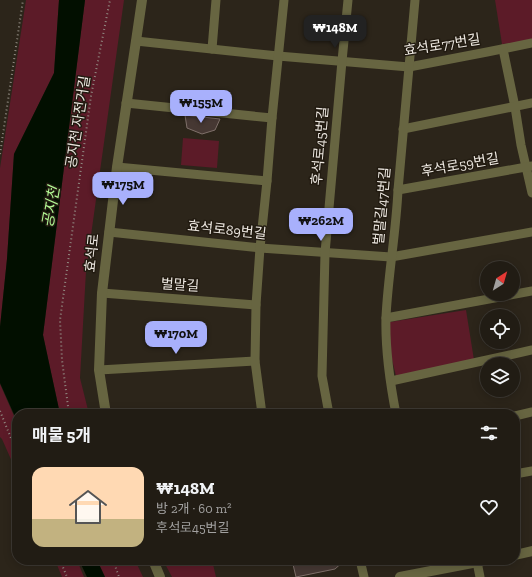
<!DOCTYPE html>
<html lang="ko">
<meta charset="utf-8">
<style>
:root{--surface:#211c14;--page:#29251d;--text:#f1f3f6;--muted:#a2a1a0;--line:#3e3a34;--accent:#a8b0fc}
body{margin:0;font-family:"Zilla Slab","Noto Sans KR",serif;background:var(--page);color:var(--text);height:100vh;display:flex;flex-direction:column;font-size:15px;white-space:nowrap}
*{box-sizing:border-box;margin:0}
p{font-size:13px;color:var(--muted)}
.icon{flex:none;width:22px;height:22px;fill:none;stroke:currentColor;stroke-width:2;stroke-linecap:round;stroke-linejoin:round}
.map{position:relative;flex:1;overflow:hidden}
.side{position:absolute;left:12px;top:409px;width:508px;height:156px;display:flex;flex-direction:column;background:var(--surface);border-radius:16px;box-shadow:0 2px 10px #0003,0 0 0 1px var(--line)}
.side>*{flex:none}
.needle{width:26px;rotate:37deg}
.buttons{position:absolute;left:480px;top:261px;display:grid;gap:8px}
.buttons a{display:grid;place-items:center;width:40px;height:40px;border-radius:50%;background:var(--surface);box-shadow:0 2px 10px #0003,0 0 0 1px var(--line);font-size:20px}
.price{position:absolute;translate:-50% -34px;padding:0 9px;border-radius:8px;background:var(--accent);color:#111;font-size:13px;line-height:26px;filter:drop-shadow(0 1px 2px #0008)}
.price::after{content:'';position:absolute;left:50%;top:24px;width:12px;height:9px;margin-left:-6px;background:inherit;clip-path:polygon(0 0,100% 0,50% 100%)}
.price.active{background:#222;color:#fff}
ul{padding:0;list-style:none}
li{display:flex;align-items:center;gap:12px;height:100px;padding:0 20px}
li+li{border-top:1px solid var(--line)}
li span{display:grid;place-items:center;flex:none;width:112px;height:80px;border-radius:12px;color:#555}
li>.icon{margin-inline-start:auto}
span .icon{width:48px;height:48px;fill:#fffc;stroke-width:1}
li b{font-size:17px}
h2{display:flex;justify-content:space-between;align-items:center;height:48px;padding:0 20px;font-size:17px}
.map>svg:first-child{display:block}
</style>
<div class="map">
<svg width="532" height="577" viewBox="0 0 532 577">
<rect width="100%" height="100%" fill="#2c251a"/>
<!-- green -->
<g fill="#5c1b28">
<polygon points="26,0 59,0 54,73 14,154 7,259 0,327 0,168"/>
<polygon points="85,0 124,0 86,271 80,378 89,414 60,414 43,335"/>
<polygon points="495,0 532,0 532,42 502,44"/>
<polygon points="183,138 219,141 217,168 181,165"/>
<polygon points="466,310 474,360 396,376 389,347 390,322"/>
<polygon points="0,384 17,423 17,473 2,439 0,437"/>
<polygon points="55,560 77,560 84,577 62,577"/>
<polygon points="97,560 135,560 143,577 105,577"/>
<polygon points="163,560 212,560 216,577 172,577"/>
</g>
<!-- water -->
<g fill="#020f00">
<polygon points="59,0 85,0 43,335 60,414 17,414 17,421 0,383 0,327 7,259 14,154 54,73"/>
<polygon points="79,560 97,560 105,577 87,577"/>
</g>
<!-- building -->
<g fill="#463833" stroke="#7f706a">
<polygon points="185,115 220,119 215,130 202,134 187,128"/>
<polygon points="292,560 345,560 335,569 296,577"/>
</g>
<g fill="none" stroke-linecap="round" stroke-linejoin="round">
<!-- path -->
<g stroke="#928c83" stroke-width="2" stroke-dasharray="1 3" stroke-linecap="butt">
<polyline points="0,154 23,0"/>
<polyline points="0,411 17,453"/>
<polyline points="69,414 62,360 60,320 91,96 110,0"/>
<polyline points="60,560 67,577"/>
<polyline points="113,560 119,577"/>
</g>
<!-- minor -->
<g stroke="#676541" stroke-width="9">
<polyline points="136,41 278,56 409,67 487,52 532,43"/>
<polyline points="212,49 216,0"/>
<polyline points="503,49 515,107 521,145 532,193"/>
<polyline points="126,103 272,118"/>
<polyline points="403,129 532,103"/>
<polyline points="117,167 267,181"/>
<polyline points="398,190 532,166"/>
<polyline points="109,232 260,248 391,257 532,232"/>
<polyline points="102,293 256,305"/>
<polyline points="386,318 532,291"/>
<polyline points="99,370 255,361"/>
<polyline points="391,381 532,350"/>
<polyline points="262,414 255,361 256,305 260,248 267,181 272,118 284,0"/>
<polyline points="329,414 322,376 325,253 342,61 348,0"/>
<path d="M396,414C390,383 385,350 386,317C388,275 396,233 398,190L415,0"/>
<polyline points="515,416 532,412"/>
<polyline points="515,474 532,471"/>
<polyline points="360,560 364,577"/>
<polyline points="477,562 480,577"/>
</g>
<!-- tertiary -->
<g stroke="#676541" stroke-width="10">
<polyline points="106,414 99,370 102,293 117,167 136,41 142,0"/>
<polyline points="515,555 532,551"/>
<polyline points="153,560 160,577"/>
<polyline points="400,577 488,560"/>
</g>
</g>
<g text-anchor="middle" dominant-baseline="central" stroke-width="3" stroke-linejoin="round" paint-order="stroke">
<!-- street labels -->
<g font-size="14" fill="#ece7e0" stroke="#221b11">
<text transform="translate(442 45) rotate(-9)">효석로77번길</text>
<text transform="translate(78 122) rotate(-81)">공지천 자전거길</text>
<text transform="translate(320 146) rotate(-85)">후석로45번길</text>
<text transform="translate(460 165) rotate(-10)">후석로59번길</text>
<text transform="translate(382 206) rotate(-85)">벌말길47번길</text>
<text transform="translate(227 230) rotate(6)">효석로89번길</text>
<text transform="translate(92 253) rotate(-84)">효석로</text>
<text transform="translate(180 285) rotate(4)">벌말길</text>
</g>
<!-- water labels -->
<g font-size="15" font-style="italic" fill="#b2fa95" stroke="#221b11">
<text transform="translate(51 207) rotate(-80)">공지천</text>
</g>
</g>
</svg>
<div class="buttons">
<a><svg class="needle" viewBox="-14 -14 28 28"><path d="M0-13l5 13h-10z" fill="#e53935"/><path d="M0 13l5-13h-10z" fill="#a2a1a0"/></svg></a>
<a><svg class="icon" aria-label="locate" viewBox="0 0 24 24"><circle cx="12" cy="12" r="6"/><path d="M12 2v4M12 18v4M2 12h4M18 12h4"/></svg></a>
<a><svg class="icon" aria-label="layers" viewBox="0 0 24 24"><path d="M12 4l9 5-9 5-9-5zM3 14l9 5 9-5"/></svg></a>
</div>
<b class="price active" style="left:335px;top:49px">₩148M</b>
<b class="price" style="left:201px;top:124px">₩155M</b>
<b class="price" style="left:123px;top:206px">₩175M</b>
<b class="price" style="left:321px;top:242px">₩262M</b>
<b class="price" style="left:176px;top:355px">₩170M</b>
<section class="side">
<h2>매물 5개<svg class="icon" aria-label="filters" viewBox="0 0 24 24"><path d="M4 7h16M4 17h16"/><circle cx="9" cy="7" r="2"/><circle cx="15" cy="17" r="2"/></svg></h2>
<ul>
<li><span style="background:linear-gradient(#ffd9b3 65%,#c2b280 0)"><svg class="icon" aria-label="home" viewBox="0 0 24 24"><path d="M3 11l9-7 9 7M6 9v11h12V9"/></svg></span><div><b>₩148M</b><p>방 2개 · 60 m²</p><p>후석로45번길</p></div><svg class="icon" aria-label="heart" viewBox="0 0 24 24"><path d="M12 20l-8-8c-3-5 5-10 8-4 3-6 11-1 8 4z"/></svg></li>
</ul>
</section>
</div>
